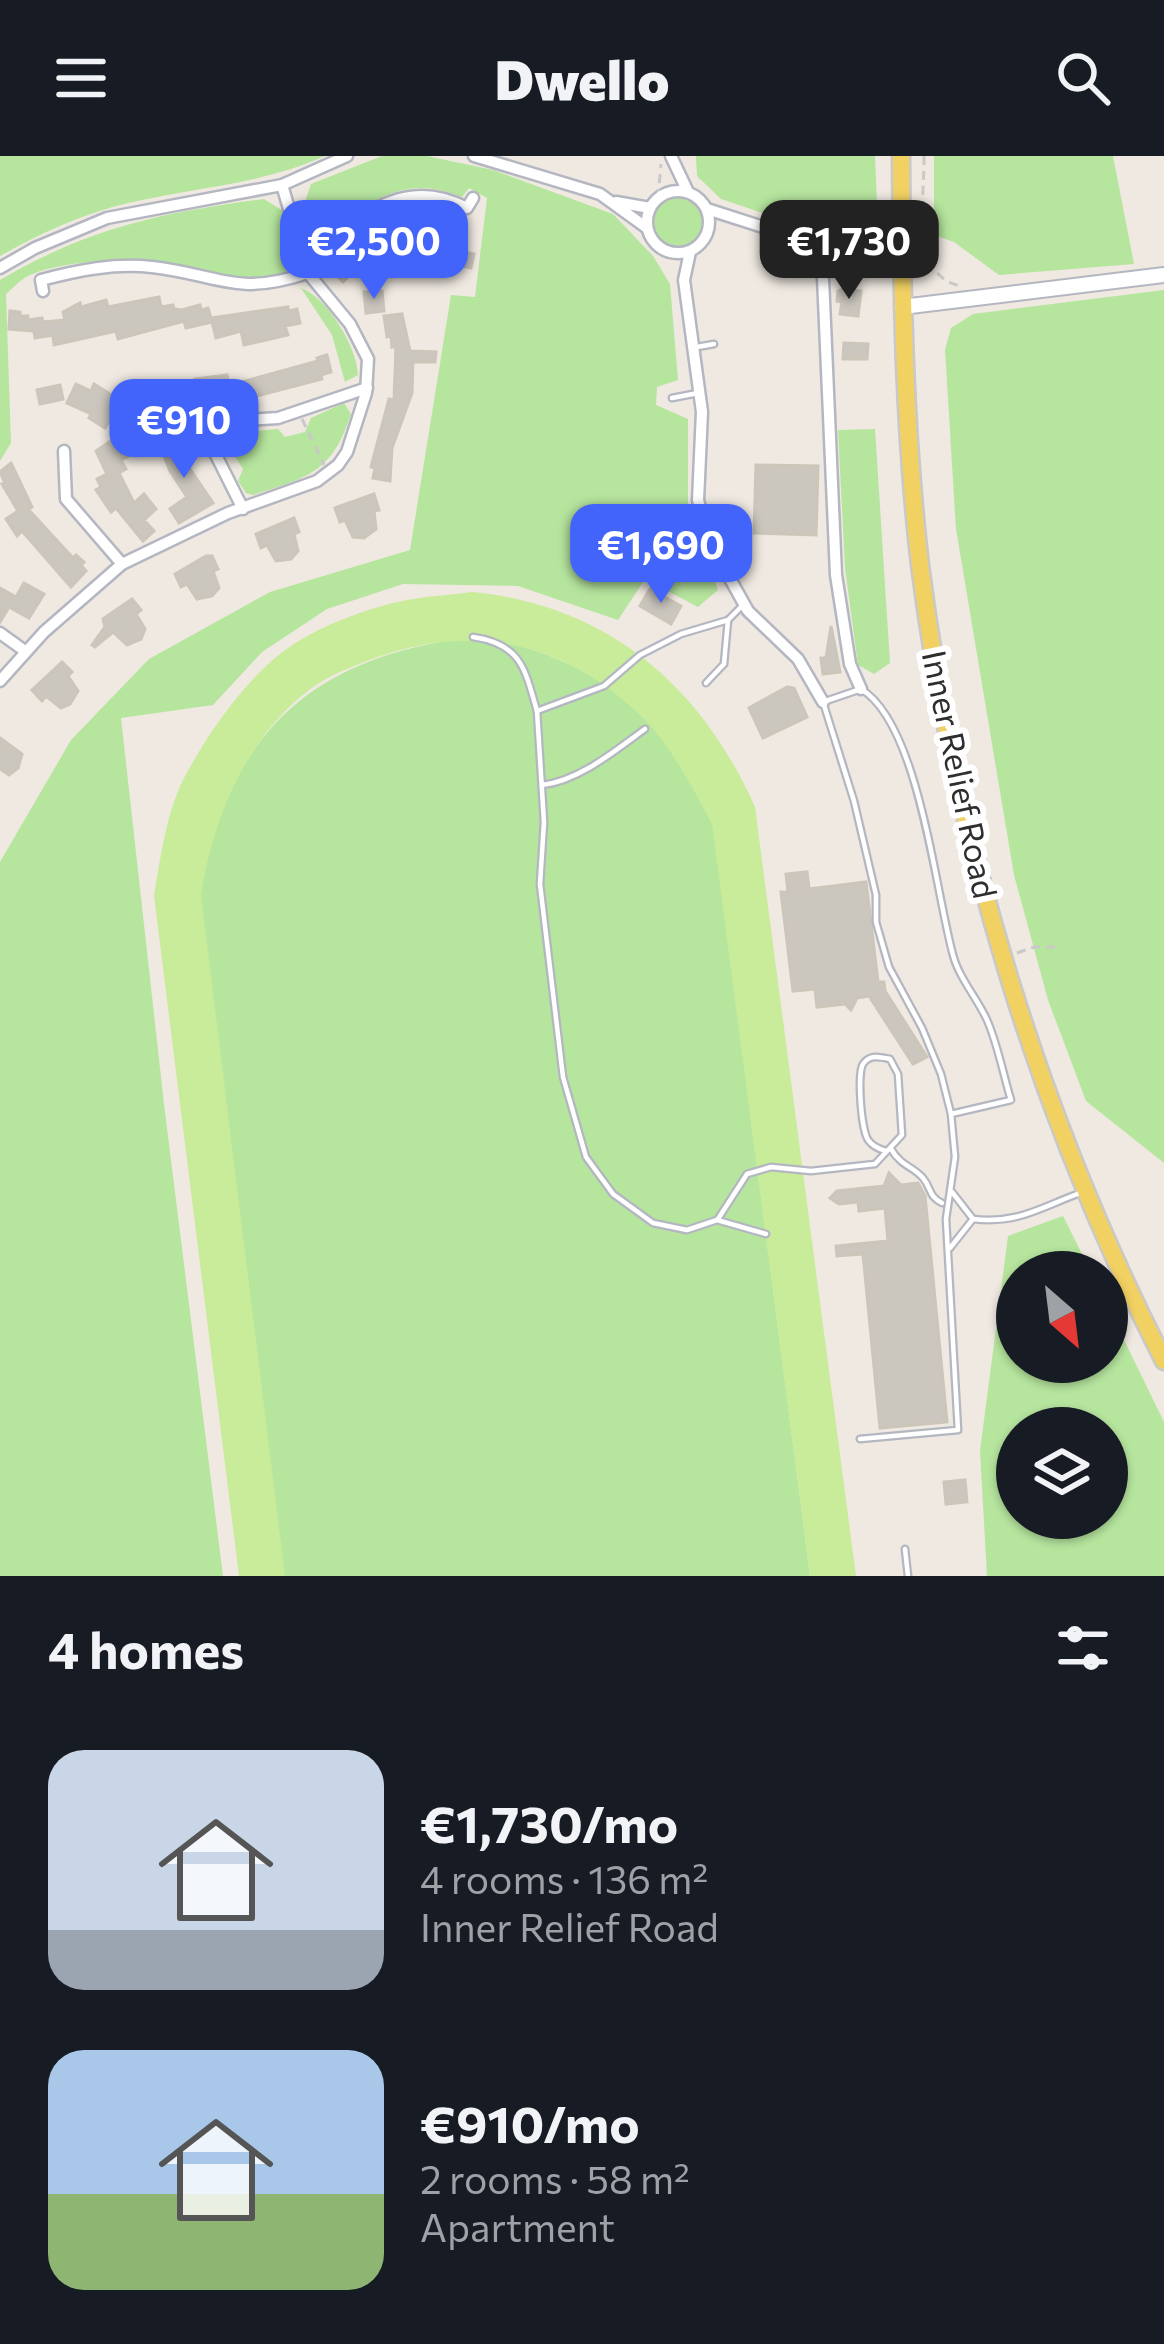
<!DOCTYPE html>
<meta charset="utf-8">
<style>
:root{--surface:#171b24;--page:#242831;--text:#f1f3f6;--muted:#9ea1a6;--accent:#4264fb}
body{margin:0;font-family:Commissioner,sans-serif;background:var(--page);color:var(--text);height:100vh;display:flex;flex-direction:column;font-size:45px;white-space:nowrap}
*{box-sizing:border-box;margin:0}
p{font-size:39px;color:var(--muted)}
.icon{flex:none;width:66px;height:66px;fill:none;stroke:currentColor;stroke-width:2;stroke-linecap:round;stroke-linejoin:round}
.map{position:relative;height:1420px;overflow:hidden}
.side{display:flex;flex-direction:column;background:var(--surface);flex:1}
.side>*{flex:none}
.needle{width:78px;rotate:152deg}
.fabs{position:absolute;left:996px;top:1095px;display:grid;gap:24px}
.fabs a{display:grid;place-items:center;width:132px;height:132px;border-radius:50%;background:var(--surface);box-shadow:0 3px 9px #0004;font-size:60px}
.price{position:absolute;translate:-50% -102px;padding:0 27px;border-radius:24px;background:var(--accent);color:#fff;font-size:39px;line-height:78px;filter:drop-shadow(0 3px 6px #0008)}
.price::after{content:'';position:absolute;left:50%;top:72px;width:36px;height:27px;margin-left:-18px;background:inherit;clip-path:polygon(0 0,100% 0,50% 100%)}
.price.current{background:#222;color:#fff}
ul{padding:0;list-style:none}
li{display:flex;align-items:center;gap:36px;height:300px;padding:0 48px}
li span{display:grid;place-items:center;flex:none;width:336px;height:240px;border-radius:36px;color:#555}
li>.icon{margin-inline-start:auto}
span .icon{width:144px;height:144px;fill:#fffc;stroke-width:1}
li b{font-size:51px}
h2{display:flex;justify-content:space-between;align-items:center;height:144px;padding:0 48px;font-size:51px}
header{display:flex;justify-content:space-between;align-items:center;height:156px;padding:0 48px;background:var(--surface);font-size:54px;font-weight:800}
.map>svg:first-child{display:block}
</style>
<header><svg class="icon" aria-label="menu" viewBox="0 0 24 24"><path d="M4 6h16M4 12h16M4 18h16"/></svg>Dwello<svg class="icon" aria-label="search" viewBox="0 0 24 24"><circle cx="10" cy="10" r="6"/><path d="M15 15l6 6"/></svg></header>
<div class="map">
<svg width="1164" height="1420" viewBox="0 0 1164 1420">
<rect width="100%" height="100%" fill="#efe9e1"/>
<!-- green -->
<g fill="#b6e59e" fill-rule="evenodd">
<path d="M0,0H325C259,29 197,31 128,47C82,58 41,77 0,100Z"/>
<path d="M382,0H427L493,14L613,58L653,100L670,128L678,224L657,231L656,249L688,263V348L718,434L698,451L645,423L618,464L518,430L403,428L327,453L262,496L213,549L121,562L164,948L223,1420H0V706L71,584L149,503L270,436L410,394L451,139L475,141L487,42L469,32L462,41C410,20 384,39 339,64L336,61L312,73C298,59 306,43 311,28Z"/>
<polygon points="696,0 875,0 879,96 721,43 697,20"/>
<polygon points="934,0 1113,0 1134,108 999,119 954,86 934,79"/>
<circle cx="678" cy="66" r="24"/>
<path d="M264,43L288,58L295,109C258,140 211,116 169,107C139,100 55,105 28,120C20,124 13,132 6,138L11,287L0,305V124C91,71 161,57 264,43Z"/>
<path d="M301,132C327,141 357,191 358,219L345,226L332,179Z"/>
<polygon points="1164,134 1164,1007 1086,945 1048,844 1014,719 956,373 945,194 951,172 973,158"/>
<path d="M344,247L351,258C332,317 308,321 253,339L246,337L238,325L243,313L232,296L222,294L219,278L278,273L285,281L305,276L311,262Z"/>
<polygon points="875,273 890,507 874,518 858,509 845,412 838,274"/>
<path d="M473,481C552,490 634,532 677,601C690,622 701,645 713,667L810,1420H284L200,739C228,576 311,501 473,481Z"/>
<path d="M1063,1060L1091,1116H1017V1206H1107V1149L1164,1266V1420H987L980,1295L1008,1080ZM1017,1272H1107V1362H1017Z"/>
</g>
<!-- pitch -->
<path fill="#c9ec9a" d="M472,436C607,449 701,529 755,651L856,1420H810L712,668C688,624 668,582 629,549C555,483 467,469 375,502C353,510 327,520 309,534C245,583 213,663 201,739L285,1420H239L154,739C161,700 166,658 184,622C207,579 241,529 280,498C313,472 366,452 407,444C428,440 451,439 472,436Z"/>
<!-- building -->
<g fill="#cbc7bf" stroke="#cbc5ba" stroke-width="3">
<polygon points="378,82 388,109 375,107 351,118 343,126 333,116 346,103 349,106 365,100 361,88"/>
<polygon points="399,82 465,93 464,96 474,98 471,112 397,96"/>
<polygon points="843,133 861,135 858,160 840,158 842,146 837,145 838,135"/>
<polygon points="382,135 384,155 366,157 364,136"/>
<polygon points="159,141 161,151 173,149 174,153 182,154 200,149 201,154 208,152 211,162 288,151 289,155 297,153 300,167 285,170 288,179 244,189 241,175 216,182 212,166 186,172 184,165 118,183 116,175 54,189 53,179 35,182 34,175 9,173 10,155 20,156 20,160 28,160 28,164 42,162 43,166 65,164 63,156 80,147 81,151 106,144 108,151"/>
<polygon points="402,158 410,195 436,196 435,206 413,206 412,237 392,292 390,325 373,322 375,312 371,311 389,243 394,244 396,190 392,191 391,180 387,181 384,160"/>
<polygon points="844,187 868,188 867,203 843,203"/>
<polygon points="327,199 331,216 321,219 322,223 238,245 234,228 318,205 317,202"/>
<polygon points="227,219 231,236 200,240 195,223"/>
<polygon points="76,228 91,235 94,228 121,245 105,272 89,262 91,258 67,247"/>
<polygon points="60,229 63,243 40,248 37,234"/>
<polygon points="174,229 190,237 171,274 155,266"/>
<polygon points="121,278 131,299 121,304 126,313 119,317 134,347 144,338 156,353 144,364 154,375 143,385 116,352 111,356 96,334 101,331 97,323 107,318 96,295"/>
<polygon points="174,278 186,307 213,347 179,367 170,353 187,341 170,315 157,282"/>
<polygon points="11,307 32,351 28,353 73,402 76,399 84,406 81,409 86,415 71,431 22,375 17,380 6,363 18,355 2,328 5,327 0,316"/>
<polygon points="756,309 818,310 816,379 754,377"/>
<polygon points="374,338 379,354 374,355 376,373 364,382 353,381 345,364 340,366 335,352"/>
<polygon points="294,362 299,376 294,378 298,395 291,403 276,405 267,389 261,392 256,378"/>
<polygon points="206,400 212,400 218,413 213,415 219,432 212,440 197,443 187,428 181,431 175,418"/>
<polygon points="24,427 44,438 29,462 9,451 0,466 0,432 16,441"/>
<polygon points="650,433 681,450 671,468 640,450"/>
<polygon points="132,443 141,454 136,458 145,473 141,483 127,489 113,476 95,491 92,489 105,471 103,463"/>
<polygon points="831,470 840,516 823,518 821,502 826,502"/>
<polygon points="62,506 72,516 68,520 78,535 70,548 61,552 46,540 42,545 32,534"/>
<polygon points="787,531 794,532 807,561 763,582 749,552"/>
<polygon points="0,582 22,598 18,612 9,619 0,613"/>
<polygon points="807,716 809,733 866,726 878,826 884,826 885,835 927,901 913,908 869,840 857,842 851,854 845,848 817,851 815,833 793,835 781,736 788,736 786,718"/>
<polygon points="889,1017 901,1029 918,1027 925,1040 947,1266 880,1272 863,1098 837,1100 836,1090 888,1085 885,1052 859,1055 858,1046 839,1048 830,1042 837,1035 884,1030"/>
<polygon points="965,1324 967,1346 946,1348 944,1326"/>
</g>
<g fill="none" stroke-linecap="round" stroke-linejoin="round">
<!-- service casing -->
<g stroke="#b4b7c1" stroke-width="9">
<g id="service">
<polyline points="697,191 714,188"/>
<polyline points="672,242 698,237"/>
<polyline points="743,449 728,464 681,478 640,499 604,530 537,555 544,666 540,728 563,921 586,1001 613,1038 653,1067 687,1074 717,1064 766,1078"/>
<path d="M473,481C522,488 525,514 537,555"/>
<polyline points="706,527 724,508 728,464"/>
<path d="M542,629C579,625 616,594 645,573"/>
<path d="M891,993C901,1010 914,1011 923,1022C932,1033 928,1040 942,1047"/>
<polyline points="952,1036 973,1063"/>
<path d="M718,1063L747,1018L771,1011L811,1015L875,1008L902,979L898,918L890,903C880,901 870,898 863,908C857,917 861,977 869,985C873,991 880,993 886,995"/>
<path d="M950,1092L973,1063C1018,1068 1039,1052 1080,1037"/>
<path d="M860,1283L958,1274L946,1063L955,1001L951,958L941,918L922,872L889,811L876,766V739L854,645L823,546L861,533C919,568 935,734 953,799C959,822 977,842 987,864C998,889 1003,918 1011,944L951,958"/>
<polyline points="905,1393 908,1420"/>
</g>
</g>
<!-- minor casing -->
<g stroke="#b4b7c1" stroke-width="15">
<g id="minor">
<polyline points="474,0 600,38 647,72"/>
<polyline points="671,0 688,36"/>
<circle cx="678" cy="66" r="31"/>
<polyline points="616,46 650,52"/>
<polyline points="707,53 810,86 822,99 836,419 850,508 861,533"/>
<path d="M302,88C364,67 400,17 467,52L473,42"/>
<polyline points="690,96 684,124 702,256 698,344 704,367 714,394 748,455 798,503 823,546"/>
<polyline points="0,112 35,92 107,62 282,29 347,0"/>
<path d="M43,135L41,124C79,114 114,107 152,111C221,119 235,141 308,117"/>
<polyline points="64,295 66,343 122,408"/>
<polyline points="243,353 211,289 211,272 217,266 278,262 367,232"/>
<polyline points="0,477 25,495"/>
<polyline points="0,525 44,476 122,408 228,357 317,325 338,309 347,296 366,237 368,203 350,168 308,117 282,29"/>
</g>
</g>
<!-- tertiary casing -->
<g stroke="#b4b7c1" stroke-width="18">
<polyline id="tertiary" points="902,151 1164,119"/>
</g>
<!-- primary casing -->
<g stroke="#c9c9c9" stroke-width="21">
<path id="primary" d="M901,0C902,137 904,273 920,409C955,684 1038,958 1164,1205"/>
</g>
<!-- path -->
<g stroke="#c9c9c9" stroke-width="3" stroke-dasharray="9 6" stroke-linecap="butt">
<path d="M924,0C925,39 909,121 961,130"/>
<polyline points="658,42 661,8"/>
<polyline points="302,263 324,309"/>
<polyline points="1017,797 1034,791 1058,791"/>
</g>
<!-- service -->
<use href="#service" stroke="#fff" stroke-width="4.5"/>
<!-- minor -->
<use href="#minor" stroke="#fff" stroke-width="10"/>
<!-- tertiary -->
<use href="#tertiary" stroke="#fff" stroke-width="14"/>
<!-- primary -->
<use href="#primary" stroke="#f2d163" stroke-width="16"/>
</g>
<g text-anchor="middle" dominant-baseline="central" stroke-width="12" stroke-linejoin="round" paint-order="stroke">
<!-- street labels -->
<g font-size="33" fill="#2e2e2e" stroke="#fff">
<text transform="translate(961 618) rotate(78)">Inner Relief Road</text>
</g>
</g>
</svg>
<div class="fabs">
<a><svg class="needle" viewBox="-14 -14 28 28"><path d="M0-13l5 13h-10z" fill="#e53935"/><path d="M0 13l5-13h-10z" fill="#9ea1a6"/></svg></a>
<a><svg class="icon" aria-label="layers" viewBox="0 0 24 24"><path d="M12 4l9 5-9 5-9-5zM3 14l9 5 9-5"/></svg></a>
</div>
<b class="price" style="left:374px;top:146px">€2,500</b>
<b class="price current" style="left:849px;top:146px">€1,730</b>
<b class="price" style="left:184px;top:325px">€910</b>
<b class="price" style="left:661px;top:450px">€1,690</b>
</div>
<section class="side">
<h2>4 homes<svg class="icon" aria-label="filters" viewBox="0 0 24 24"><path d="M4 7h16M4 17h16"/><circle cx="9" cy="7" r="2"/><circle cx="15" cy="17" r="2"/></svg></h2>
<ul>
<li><span style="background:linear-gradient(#c9d6e8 75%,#9aa5b1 0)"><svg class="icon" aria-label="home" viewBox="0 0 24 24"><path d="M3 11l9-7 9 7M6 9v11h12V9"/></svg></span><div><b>€1,730/mo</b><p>4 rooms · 136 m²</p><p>Inner Relief Road</p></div></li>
<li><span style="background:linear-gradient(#a9c7e8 60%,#8fb573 0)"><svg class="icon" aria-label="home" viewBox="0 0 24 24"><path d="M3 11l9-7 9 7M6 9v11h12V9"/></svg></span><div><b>€910/mo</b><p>2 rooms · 58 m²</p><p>Apartment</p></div></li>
</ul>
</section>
